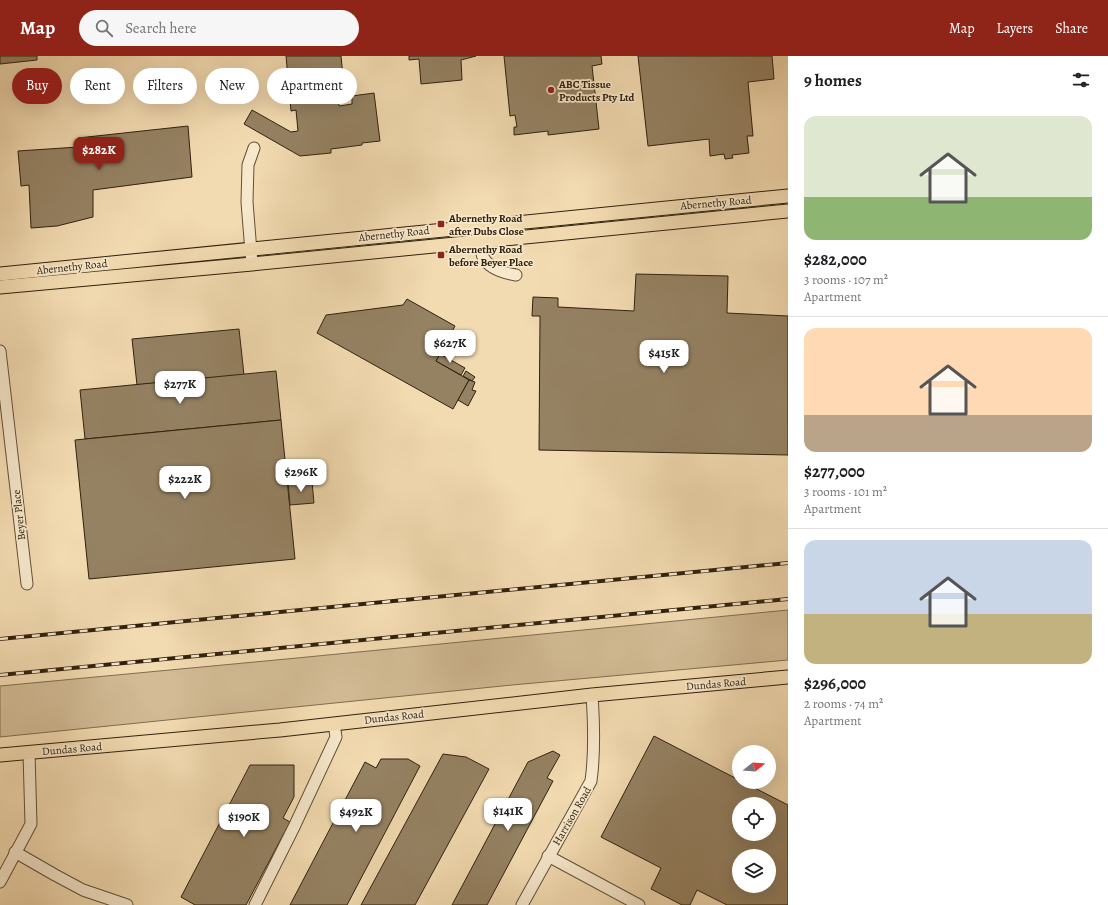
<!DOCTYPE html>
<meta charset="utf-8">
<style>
:root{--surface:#fff;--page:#f6f6f6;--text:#202124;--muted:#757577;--line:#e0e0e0;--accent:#8f2418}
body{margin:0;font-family:Alegreya,serif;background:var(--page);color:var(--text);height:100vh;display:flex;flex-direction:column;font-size:15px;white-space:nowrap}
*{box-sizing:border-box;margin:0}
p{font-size:13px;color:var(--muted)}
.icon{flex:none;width:22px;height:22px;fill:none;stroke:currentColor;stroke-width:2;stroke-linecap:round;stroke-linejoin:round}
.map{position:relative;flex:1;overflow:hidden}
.details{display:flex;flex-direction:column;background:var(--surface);width:320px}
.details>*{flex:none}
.guide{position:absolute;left:12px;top:12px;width:380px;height:36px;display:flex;gap:8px}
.needle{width:26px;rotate:73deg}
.buttons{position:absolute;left:732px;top:689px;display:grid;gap:8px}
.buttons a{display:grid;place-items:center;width:44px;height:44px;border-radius:50%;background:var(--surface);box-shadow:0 4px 16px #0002;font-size:20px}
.price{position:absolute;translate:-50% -34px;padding:0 9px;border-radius:8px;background:#fff;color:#222;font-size:13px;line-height:26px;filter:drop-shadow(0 1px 2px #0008)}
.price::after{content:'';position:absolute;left:50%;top:24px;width:12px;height:9px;margin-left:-6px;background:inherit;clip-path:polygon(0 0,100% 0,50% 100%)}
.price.selected{background:var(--accent);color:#fff}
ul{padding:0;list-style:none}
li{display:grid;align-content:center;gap:8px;height:212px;padding:0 16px}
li+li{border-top:1px solid var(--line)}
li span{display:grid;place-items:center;height:124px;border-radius:12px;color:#555}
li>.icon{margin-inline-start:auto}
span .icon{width:72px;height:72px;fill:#fffc;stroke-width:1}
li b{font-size:17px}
h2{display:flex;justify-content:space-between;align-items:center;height:48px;padding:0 16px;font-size:17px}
.pill{padding:0 14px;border-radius:18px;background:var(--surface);box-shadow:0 4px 16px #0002;font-size:14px;line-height:36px}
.pill.selected{background:var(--accent);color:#fff}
header{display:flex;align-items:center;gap:24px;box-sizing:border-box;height:56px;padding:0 20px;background:var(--accent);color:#fff}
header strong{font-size:19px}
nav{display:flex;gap:22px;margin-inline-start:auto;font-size:14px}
.search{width:280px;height:36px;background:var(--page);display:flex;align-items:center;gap:10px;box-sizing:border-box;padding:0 14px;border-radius:22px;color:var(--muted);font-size:15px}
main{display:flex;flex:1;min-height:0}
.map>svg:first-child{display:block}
</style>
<header>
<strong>Map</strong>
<div class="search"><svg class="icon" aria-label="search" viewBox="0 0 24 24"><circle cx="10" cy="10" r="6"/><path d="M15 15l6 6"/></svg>Search here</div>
<nav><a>Map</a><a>Layers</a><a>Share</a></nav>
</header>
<main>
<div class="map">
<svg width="788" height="849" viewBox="0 0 788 849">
<rect width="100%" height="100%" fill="#f3dbb1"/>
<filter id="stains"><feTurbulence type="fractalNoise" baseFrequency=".005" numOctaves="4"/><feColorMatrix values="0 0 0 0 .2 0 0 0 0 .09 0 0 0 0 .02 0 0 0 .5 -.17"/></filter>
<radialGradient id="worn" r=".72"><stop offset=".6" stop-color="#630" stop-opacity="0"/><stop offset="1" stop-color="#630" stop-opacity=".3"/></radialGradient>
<!-- green -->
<polygon fill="#d2bb95" stroke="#806e52" points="788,554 788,604 512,629 0,681 0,630 297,602"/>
<!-- building -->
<g fill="#958263" stroke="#2f210f" fill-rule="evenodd">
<polygon points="0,0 37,0 37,4 0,8"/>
<polygon points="286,0 341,0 345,41 338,41 339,50 352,48 352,40 374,37 380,85 362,87 362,89 331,93 331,97 300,100 244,68 252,54 291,76 298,75 296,54 291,55"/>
<polygon points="409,0 476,0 461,4 462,24 421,28 419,3 409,4"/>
<polygon points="504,0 601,0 602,8 592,10 599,73 548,79 548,75 514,79 514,71 517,71 515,59 510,60"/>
<polygon points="638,0 772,0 774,23 748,26 753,80 747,80 749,97 732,99 733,102 725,103 724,98 710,100 709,83 648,90"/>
<polygon points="188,70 192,121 93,134 93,161 57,170 31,172 29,129 21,130 18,95 78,91 78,82"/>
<polygon points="636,218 728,220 727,257 788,260 788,399 539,394 540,260 532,260 533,241 558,242 558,251 634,255"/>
<polygon points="407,243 455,270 436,305 469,324 453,353 317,277 326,259 403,249"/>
<polygon points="239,273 244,319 137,329 132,283"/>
<polygon points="440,298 465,312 461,319 436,305"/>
<polygon points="276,315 281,364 85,383 80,334"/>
<polygon points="466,315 475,321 472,325 463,320"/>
<polygon points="469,324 475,326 472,334 476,335 468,350 458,344"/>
<polygon points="281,364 295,503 89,523 75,384"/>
<polygon points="312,425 314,447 290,449 288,427"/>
<path d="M654,680L739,724V726H743L788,749V849H727L697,834L690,849H682L651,833L661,812L601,781ZM739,748H769V778H739ZM739,800H769V830H739Z"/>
<polygon points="553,695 560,699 547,722 553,725 487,849 452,849 528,706"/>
<polygon points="443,698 466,701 489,713 415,849 361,849"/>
<polygon points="381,703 408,703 420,710 347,849 290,849 365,706 376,712"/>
<polygon points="250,709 294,709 294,741 283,762 290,766 246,849 195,849 181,841"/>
</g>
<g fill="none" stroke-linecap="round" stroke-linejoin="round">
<!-- minor casing -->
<g stroke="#605038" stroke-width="13">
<g id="minor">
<path d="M481,186C481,190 481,197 483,201C489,213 504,217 516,219"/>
<polyline points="252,208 247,146 248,109 254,92"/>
<polyline points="0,295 27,528"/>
<polyline points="15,796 55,819 83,834 127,849"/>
<polyline points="548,800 639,849"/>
<polyline points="0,826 31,768 29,697"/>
<polyline points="255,849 294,771 336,681 334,668"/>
<path d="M522,849L591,725C595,696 594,668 592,639"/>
</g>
</g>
<!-- major casing -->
<g stroke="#2f210f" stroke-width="15">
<g id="major">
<polyline points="0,218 788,140"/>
<polyline points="0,231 252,208 788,155"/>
<polyline points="0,699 280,674 592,639 788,621"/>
</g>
</g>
<!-- minor -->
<use href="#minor" stroke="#f7e8cc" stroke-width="11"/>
<!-- major -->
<use href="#major" stroke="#f3dbb1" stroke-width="13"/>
<!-- rail casing -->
<g stroke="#2f210f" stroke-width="4">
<g id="rail">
<polyline points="0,583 788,507"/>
<polyline points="0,619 788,543"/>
</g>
</g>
<!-- rail -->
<use href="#rail" stroke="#f7e8cc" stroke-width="2.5" stroke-dasharray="8" stroke-linecap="butt"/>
</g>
<!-- markers -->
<g fill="#8f2418" stroke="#f7e8cc" stroke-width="1.5">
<circle cx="551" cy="34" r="4"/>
<rect x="437" y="164" width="8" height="8" rx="2"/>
<rect x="437" y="195" width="8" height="8" rx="2"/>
</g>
<g text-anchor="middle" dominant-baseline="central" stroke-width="3.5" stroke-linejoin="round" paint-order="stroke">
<!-- poi labels -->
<g font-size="11" font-weight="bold" fill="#2f210f" stroke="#f7e8cc" text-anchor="start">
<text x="559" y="28">ABC Tissue<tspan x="559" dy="13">Products Pty Ltd</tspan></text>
<text x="449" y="162">Abernethy Road<tspan x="449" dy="13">after Dubs Close</tspan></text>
<text x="449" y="193">Abernethy Road<tspan x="449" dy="13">before Beyer Place</tspan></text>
</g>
<!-- street labels -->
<g font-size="11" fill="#2f210f" stroke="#f7e8cc">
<text transform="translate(716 147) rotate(-5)">Abernethy Road</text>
<text transform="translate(394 178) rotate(-6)">Abernethy Road</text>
<text transform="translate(72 211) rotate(-6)">Abernethy Road</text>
<text transform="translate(19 459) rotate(-96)">Beyer Place</text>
<text transform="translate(716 628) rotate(-5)">Dundas Road</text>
<text transform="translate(394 661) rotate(-6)">Dundas Road</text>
<text transform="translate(72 693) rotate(-5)">Dundas Road</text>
<text transform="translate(572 760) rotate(-60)">Harrison Road</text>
</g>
</g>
<rect width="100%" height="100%" filter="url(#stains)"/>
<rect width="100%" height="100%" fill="url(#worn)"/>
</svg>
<div class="buttons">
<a><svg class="needle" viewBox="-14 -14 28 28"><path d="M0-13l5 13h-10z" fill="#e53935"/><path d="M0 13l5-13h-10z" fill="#757577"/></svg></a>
<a><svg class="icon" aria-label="locate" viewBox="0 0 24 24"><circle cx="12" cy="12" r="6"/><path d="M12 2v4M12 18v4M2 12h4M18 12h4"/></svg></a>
<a><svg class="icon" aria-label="layers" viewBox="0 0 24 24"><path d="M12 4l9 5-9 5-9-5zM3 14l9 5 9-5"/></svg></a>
</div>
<b class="price selected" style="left:99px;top:115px">$282K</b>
<b class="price" style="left:450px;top:308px">$627K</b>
<b class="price" style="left:664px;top:318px">$415K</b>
<b class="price" style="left:180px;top:349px">$277K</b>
<b class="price" style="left:301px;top:437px">$296K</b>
<b class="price" style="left:185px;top:444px">$222K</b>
<b class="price" style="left:508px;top:776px">$141K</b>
<b class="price" style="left:356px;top:777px">$492K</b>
<b class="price" style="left:244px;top:782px">$190K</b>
<div class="guide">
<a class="pill selected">Buy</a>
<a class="pill">Rent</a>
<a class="pill">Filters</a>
<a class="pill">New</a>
<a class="pill">Apartment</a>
</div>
</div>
<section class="details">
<h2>9 homes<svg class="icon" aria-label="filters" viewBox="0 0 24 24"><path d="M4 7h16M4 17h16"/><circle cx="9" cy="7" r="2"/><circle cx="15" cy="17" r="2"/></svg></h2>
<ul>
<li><span style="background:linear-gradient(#dfe7d0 65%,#8fb573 0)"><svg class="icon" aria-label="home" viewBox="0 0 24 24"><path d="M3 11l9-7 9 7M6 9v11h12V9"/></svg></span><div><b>$282,000</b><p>3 rooms · 107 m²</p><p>Apartment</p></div></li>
<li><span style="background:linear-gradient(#ffd9b3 70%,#b9a48a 0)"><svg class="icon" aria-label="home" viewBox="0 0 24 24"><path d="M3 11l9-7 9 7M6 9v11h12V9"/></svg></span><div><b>$277,000</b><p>3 rooms · 101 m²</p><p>Apartment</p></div></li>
<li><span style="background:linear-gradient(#c9d6e8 60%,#c2b280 0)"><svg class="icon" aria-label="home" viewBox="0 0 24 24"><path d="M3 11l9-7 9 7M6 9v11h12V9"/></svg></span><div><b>$296,000</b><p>2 rooms · 74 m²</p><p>Apartment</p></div></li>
</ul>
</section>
</main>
